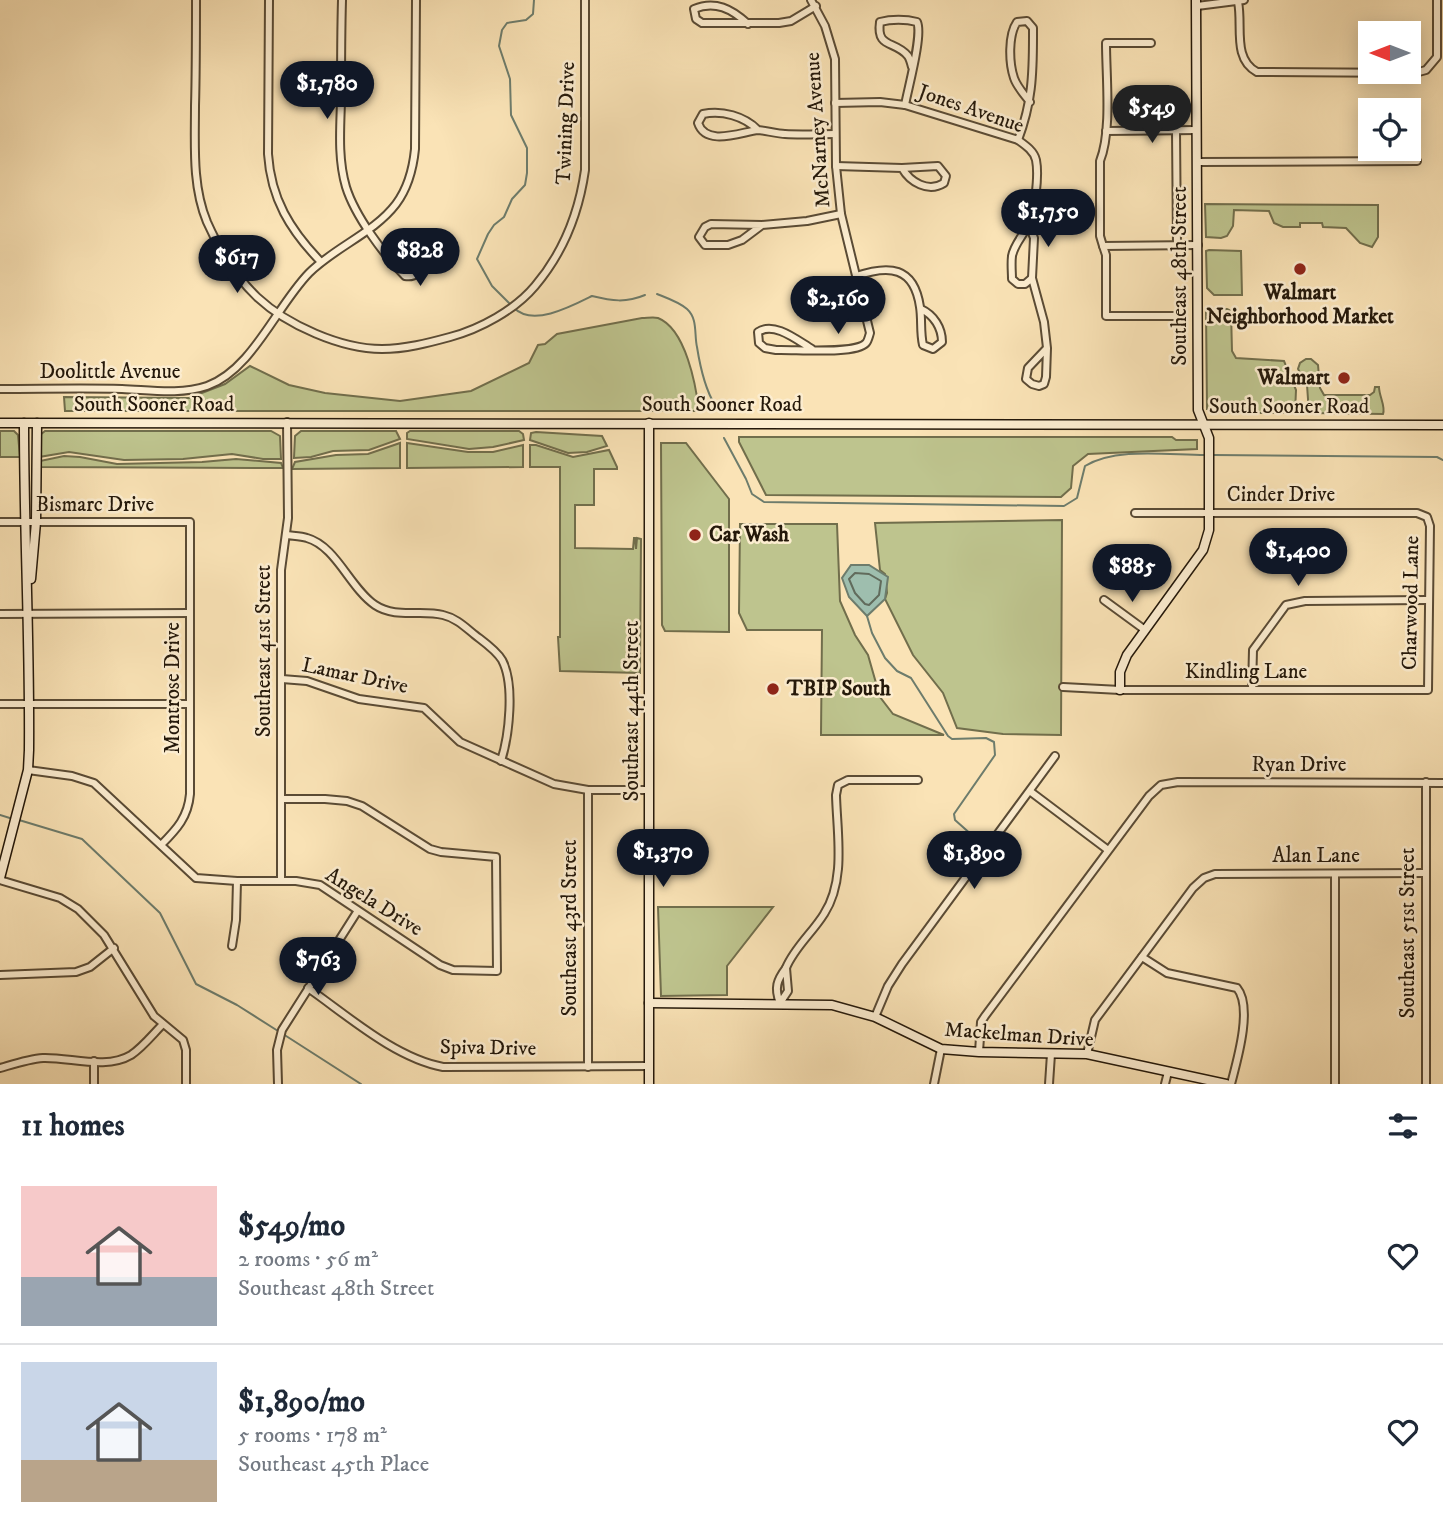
<!DOCTYPE html>
<meta charset="utf-8">
<style>
:root{--surface:#fff;--page:#f2f2f3;--text:#1f2937;--muted:#747a83;--line:#e0e1e3;--accent:#111827}
body{margin:0;font-family:"IM FELL DW Pica",serif;background:var(--page);color:var(--text);height:100vh;display:flex;flex-direction:column;font-size:26px;white-space:nowrap}
*{box-sizing:border-box;margin:0}
p{font-size:23px;color:var(--muted)}
.icon{flex:none;width:38px;height:38px;fill:none;stroke:currentColor;stroke-width:2;stroke-linecap:round;stroke-linejoin:round}
.map{position:relative;height:1084px;overflow:hidden}
.drawer{display:flex;flex-direction:column;background:var(--surface);flex:1}
.drawer>*{flex:none}
.needle{width:46px;rotate:270deg}
.buttons{position:absolute;left:1358px;top:21px;display:grid;gap:14px}
.buttons a{display:grid;place-items:center;width:63px;height:63px;border-radius:0px;background:var(--surface);box-shadow:0 4px 18px #0003;font-size:35px}
.price{position:absolute;translate:-50% -60px;padding:0 16px;border-radius:24px;background:var(--accent);color:#fff;font-size:23px;line-height:46px;filter:drop-shadow(0 2px 4px #0008)}
.price::after{content:'';position:absolute;left:50%;top:42px;width:21px;height:16px;margin-left:-10px;background:inherit;clip-path:polygon(0 0,100% 0,50% 100%)}
.price.current{background:#222;color:#fff}
ul{padding:0;list-style:none}
li{display:flex;align-items:center;gap:21px;height:175px;padding:0 21px}
li+li{border-top:2px solid var(--line)}
li span{display:grid;place-items:center;flex:none;width:196px;height:140px;border-radius:0px;color:#555}
li>.icon{margin-inline-start:auto}
span .icon{width:84px;height:84px;fill:#fffc;stroke-width:1}
li b{font-size:30px}
h2{display:flex;justify-content:space-between;align-items:center;height:84px;padding:0 21px;font-size:30px}
.map>svg:first-child{display:block}
</style>
<div class="map">
<svg width="1443" height="1084" viewBox="0 0 1443 1084">
<rect width="100%" height="100%" fill="#fae3b6"/>
<filter id="stains"><feTurbulence type="fractalNoise" baseFrequency=".00286" numOctaves="4"/><feColorMatrix values="0 0 0 0 .2 0 0 0 0 .09 0 0 0 0 .02 0 0 0 .5 -.17"/></filter>
<radialGradient id="worn" r=".72"><stop offset=".6" stop-color="#630" stop-opacity="0"/><stop offset="1" stop-color="#630" stop-opacity=".3"/></radialGradient>
<!-- green -->
<g fill="#bec48e" stroke="#716e4c" stroke-width="2">
<polygon points="1205,204 1378,205 1378,237 1372,247 1360,243 1346,228 1323,227 1322,223 1300,223 1300,227 1283,227 1274,223 1269,211 1234,210 1233,226 1227,236 1221,238 1206,237"/>
<polygon points="1209,250 1241,251 1242,295 1214,295 1207,288 1206,251"/>
<polygon points="1210,309 1227,309 1231,311 1232,351 1236,358 1284,361 1296,390 1295,413 1226,413 1226,410 1207,409 1206,310"/>
<path d="M642,318C647,318 654,317 658,318C686,329 696,386 699,411H65L64,397L189,398L225,384L250,366L289,385L325,393L400,401L471,391L529,363L538,345L545,344L557,334Z"/>
<path d="M1306,359H1311L1318,365L1320,388L1324,395H1370L1374,392L1375,387H1379C1379,396 1386,407 1383,414L1309,413L1307,385L1298,369L1300,363Z"/>
<polygon points="0,431 14,431 18,435 20,457 0,457"/>
<polygon points="45,431 271,431 280,436 281,459 263,459 232,454 183,459 124,460 69,452 39,457 40,435"/>
<polygon points="301,431 396,431 400,439 369,450 333,451 311,457 294,458 295,436"/>
<polygon points="410,431 519,431 523,434 524,440 493,447 469,449 407,439 407,433"/>
<polygon points="536,432 602,436 607,446 587,452 568,453 530,440 531,433"/>
<polygon points="739,437 1172,437 1176,440 1197,440 1197,449 1088,454 1073,466 1071,488 1061,497 766,495 739,442"/>
<polygon points="400,443 400,468 292,469 295,462 336,455 368,454"/>
<polygon points="407,443 468,452 493,452 523,445 523,467 407,468"/>
<polygon points="661,443 686,443 729,499 729,632 665,631 662,625"/>
<polygon points="530,445 536,445 573,457 609,450 617,467 617,469 594,469 594,505 575,505 575,548 633,549 634,538 635,538 636,549 637,538 641,539 640,673 560,671 558,637 560,637 560,467 530,467"/>
<polygon points="64,456 80,457 117,464 202,462 236,459 281,463 283,468 40,467 40,461"/>
<polygon points="1062,520 1061,735 1003,734 957,728 943,693 913,655 885,599 887,593 885,574 880,570 875,523"/>
<polygon points="740,524 837,524 840,601 855,635 868,655 880,697 893,714 944,735 821,735 822,630 747,630 739,613"/>
<polygon points="658,907 773,907 727,966 727,995 661,996"/>
</g>
<!-- water -->
<polygon fill="#9ebeae" stroke="#6d7c6c" stroke-width="2" points="851,565 869,565 888,577 885,599 867,616 849,597 842,578"/>
<g fill="none" stroke-linecap="round" stroke-linejoin="round">
<!-- shore -->
<polygon stroke="#616b5c" stroke-width="2" points="855,573 869,574 881,581 879,595 869,605 865,604 855,593 849,579"/>
<!-- stream -->
<g stroke="#6d7c6c" stroke-width="2">
<path d="M657,294C667,298 679,302 687,309C698,319 694,334 697,347C700,366 705,389 715,405"/>
<polyline points="510,304 492,286 477,259 488,234 494,225 504,217 512,199 525,185 527,173 527,148 511,115 510,79 499,46 502,30 507,23 526,20 533,14 534,0"/>
<path d="M514,308C533,327 572,306 592,296C612,301 626,303 645,295"/>
<path d="M724,438L746,479L752,494L764,502L1064,506L1077,498L1085,466C1116,447 1168,455 1205,455"/>
<polyline points="1214,455 1437,457 1443,460"/>
<polyline points="867,616 872,633 885,658 897,671 911,678 948,736 952,739 986,738 994,742 995,755 954,814 955,820 982,844"/>
<polyline points="0,815 13,819"/>
<polyline points="19,820 82,839 160,913 196,984 237,1005 278,1031"/>
<polyline points="283,1034 361,1084"/>
</g>
<!-- street casing -->
<g stroke="#5a4b35" stroke-width="10">
<g id="street">
<path d="M196,0C196,35 196,71 195,106C195,145 192,186 207,222C219,249 235,276 257,297C287,325 341,349 382,349C405,349 428,343 450,337C480,329 515,310 535,286C563,253 579,212 585,170V0"/>
<path d="M269,0L268,154C271,199 290,230 321,262"/>
<path d="M342,0C341,34 341,68 341,102C340,131 338,160 346,187C355,216 384,255 405,276C415,278 423,271 425,261L421,256L414,253L394,263"/>
<path d="M811,0L825,26L835,59L836,166L841,214L870,333C869,336 868,341 866,343C855,355 793,349 776,350L765,348L759,343L758,332C774,321 797,340 812,349"/>
<path d="M1238,2C1243,25 1232,59 1257,72L1415,73L1426,70L1437,57V0"/>
<polyline points="1197,6 1244,0"/>
<path d="M748,24C732,9 715,0 694,9L696,19L702,23H779L791,21L816,6"/>
<path d="M835,103L880,102L905,105L1018,140C1025,145 1034,151 1036,160C1039,175 1035,214 1027,227C1022,237 1014,245 1012,256C1011,264 1012,272 1012,279L1018,284H1025L1032,278L1044,322L1047,348L1028,368L1026,379L1032,384L1039,386L1044,384L1046,377L1047,348"/>
<path d="M905,105C908,88 923,35 917,22C906,19 891,19 880,22C876,49 895,40 908,56C910,59 911,63 912,67"/>
<path d="M758,130C744,116 722,110 703,114L698,123C706,147 741,132 758,130C762,130 779,134 785,134C802,135 818,134 835,134"/>
<polyline points="1106,131 1197,130"/>
<polyline points="1176,131 1177,245"/>
<path d="M1018,140C1032,103 1033,75 1033,36V28L1027,21L1017,22C1008,35 1009,63 1014,78C1017,87 1024,94 1030,102"/>
<polyline points="1197,162 1417,161"/>
<path d="M836,166L902,168C910,182 928,193 944,183L946,176L938,166L902,168"/>
<polyline points="762,225 711,224 705,227 699,237 705,245 728,245 742,240 762,225 807,221 841,214"/>
<polyline points="1029,225 1034,238 1032,278"/>
<path d="M1103,246L1100,236V161C1112,131 1106,77 1106,43H1151"/>
<path d="M856,276C889,265 914,266 920,307C922,319 920,332 923,345L933,349L942,342C942,328 934,315 921,309"/>
<polyline points="1179,316 1106,316 1106,255 1103,246 1198,245"/>
<path d="M0,389C41,389 82,388 122,389C150,390 180,395 207,386C252,370 276,307 309,273C335,247 374,233 396,204C408,188 413,169 415,149L416,0"/>
<path d="M0,522H190V794C188,817 177,829 161,845"/>
<path d="M286,535C293,536 301,536 307,538C336,546 350,588 375,605C396,619 421,609 443,615C456,618 465,627 475,635C484,642 496,650 502,660C515,684 509,736 501,761"/>
<polyline points="1104,600 1145,630"/>
<polyline points="0,614 190,613"/>
<polyline points="282,679 307,681 359,699 424,708 460,742 554,784 588,790 649,790"/>
<polyline points="1063,687 1120,690 1428,690 1430,526 1427,517 1417,513 1135,513"/>
<polyline points="1252,689 1253,650 1286,605 1305,601 1427,600"/>
<polyline points="0,704 190,704"/>
<polyline points="28,770 72,776 94,783 196,878 237,881 296,881 320,885 440,965 453,970 497,971 496,857 441,852 430,849 362,806 347,801 325,799 281,799"/>
<polyline points="588,790 588,1067"/>
<polyline points="1031,792 1108,850"/>
<polyline points="0,880 60,898 78,909 104,935 154,1016 183,1040 186,1050 186,1084"/>
<polyline points="281,880 281,570 288,518 287,422"/>
<polyline points="232,946 236,920 237,881"/>
<path d="M1142,957L1167,973L1237,988C1253,1007 1237,1061 1231,1084"/>
<path d="M786,968C794,948 813,932 824,914C846,880 837,834 836,795L838,785L848,780H918"/>
<path d="M786,968L788,991L780,1003C774,988 777,980 786,968Z"/>
<polyline points="0,975 76,972 90,967 114,948"/>
<path d="M308,988C348,1016 395,1058 443,1067L649,1066"/>
<polyline points="875,1017 888,986 902,964 1055,756"/>
<polyline points="979,1052 981,1022 985,1016 1149,796 1161,785 1178,782 1443,783"/>
<polyline points="1087,1054 1095,1020 1193,888 1204,878 1215,874 1426,873"/>
<polyline points="94,1061 94,1084"/>
<path d="M0,1068C14,1064 29,1059 43,1058C70,1057 106,1070 131,1055C143,1047 153,1034 163,1024"/>
<polyline points="278,1084 277,1050 282,1030 357,912"/>
<polyline points="934,1084 941,1049"/>
<polyline points="1049,1084 1051,1054"/>
<polyline points="1165,1084 1168,1072"/>
<polyline points="1335,1084 1335,874"/>
<polyline points="1426,1084 1426,782"/>
</g>
</g>
<!-- secondary casing -->
<g stroke="#24180a" stroke-width="11">
<g id="secondary">
<polyline points="0,423 1443,425"/>
<polyline points="31,579 36,522 37,423"/>
<polyline points="1120,690 1120,672 1127,655 1203,550 1209,530 1209,438 1198,410 1196,0"/>
<path d="M0,878L28,770L29,750C30,641 24,532 24,423"/>
<polyline points="649,1003 832,1005 875,1017 941,1049 979,1052 1087,1054 1226,1084"/>
<polyline points="649,1084 649,423"/>
</g>
</g>
<!-- street -->
<use href="#street" stroke="#fcedd0" stroke-width="6"/>
<!-- secondary -->
<use href="#secondary" stroke="#fcedd0" stroke-width="8"/>
</g>
<!-- markers -->
<g fill="#8f2418" stroke="#fcedd0" stroke-width="2.5">
<circle cx="1300" cy="269" r="7"/>
<circle cx="1344" cy="378" r="7"/>
<circle cx="695" cy="535" r="7"/>
<circle cx="773" cy="689" r="7"/>
</g>
<g text-anchor="middle" dominant-baseline="central" stroke-width="5" stroke-linejoin="round" paint-order="stroke">
<!-- street labels -->
<g font-size="21" fill="#24180a" stroke="#fcedd0">
<text transform="translate(971 109) rotate(19)">Jones Avenue</text>
<text transform="translate(566 123) rotate(-88)">Twining Drive</text>
<text transform="translate(818 130) rotate(-94)">McNarney Avenue</text>
<text transform="translate(1180 276) rotate(-90)">Southeast 48th Street</text>
<text x="110" y="372">Doolittle Avenue</text>
<text x="154" y="405">South Sooner Road</text>
<text x="722" y="405">South Sooner Road</text>
<text x="1289" y="407">South Sooner Road</text>
<text x="1281" y="495">Cinder Drive</text>
<text x="95" y="505">Bismarc Drive</text>
<text transform="translate(1411 603) rotate(-89)">Charwood Lane</text>
<text transform="translate(264 651) rotate(-90)">Southeast 41st Street</text>
<text x="1246" y="672">Kindling Lane</text>
<text transform="translate(355 676) rotate(12)">Lamar Drive</text>
<text transform="translate(173 688) rotate(-90)">Montrose Drive</text>
<text transform="translate(632 711) rotate(-90)">Southeast 44th Street</text>
<text x="1299" y="765">Ryan Drive</text>
<text x="1316" y="856">Alan Lane</text>
<text transform="translate(374 902) rotate(32)">Angela Drive</text>
<text transform="translate(570 928) rotate(-90)">Southeast 43rd Street</text>
<text transform="translate(1408 933) rotate(-90)">Southeast 51st Street</text>
<text transform="translate(1019 1035) rotate(4)">Mackelman Drive</text>
<text transform="translate(488 1048) rotate(1)">Spiva Drive</text>
</g>
<!-- poi labels -->
<g font-size="21" font-weight="bold" fill="#24180a" stroke="#fcedd0" text-anchor="start">
<text x="1300" y="293" text-anchor="middle">Walmart<tspan x="1300" dy="24">Neighborhood Market</tspan></text>
<text x="1330" y="378" text-anchor="end">Walmart</text>
<text x="709" y="535">Car Wash</text>
<text x="787" y="689">TBIP South</text>
</g>
</g>
<rect width="100%" height="100%" filter="url(#stains)"/>
<rect width="100%" height="100%" fill="url(#worn)"/>
</svg>
<div class="buttons">
<a><svg class="needle" viewBox="-14 -14 28 28"><path d="M0-13l5 13h-10z" fill="#e53935"/><path d="M0 13l5-13h-10z" fill="#747a83"/></svg></a>
<a><svg class="icon" aria-label="locate" viewBox="0 0 24 24"><circle cx="12" cy="12" r="6"/><path d="M12 2v4M12 18v4M2 12h4M18 12h4"/></svg></a>
</div>
<b class="price" style="left:327px;top:121px">$1,780</b>
<b class="price current" style="left:1152px;top:145px">$549</b>
<b class="price" style="left:1048px;top:249px">$1,750</b>
<b class="price" style="left:420px;top:288px">$828</b>
<b class="price" style="left:237px;top:295px">$617</b>
<b class="price" style="left:838px;top:336px">$2,160</b>
<b class="price" style="left:1298px;top:588px">$1,400</b>
<b class="price" style="left:1132px;top:604px">$885</b>
<b class="price" style="left:663px;top:889px">$1,370</b>
<b class="price" style="left:974px;top:891px">$1,890</b>
<b class="price" style="left:318px;top:997px">$763</b>
</div>
<section class="drawer">
<h2>11 homes<svg class="icon" aria-label="filters" viewBox="0 0 24 24"><path d="M4 7h16M4 17h16"/><circle cx="9" cy="7" r="2"/><circle cx="15" cy="17" r="2"/></svg></h2>
<ul>
<li><span style="background:linear-gradient(#f6c9c9 65%,#9aa5b1 0)"><svg class="icon" aria-label="home" viewBox="0 0 24 24"><path d="M3 11l9-7 9 7M6 9v11h12V9"/></svg></span><div><b>$549/mo</b><p>2 rooms · 56 m²</p><p>Southeast 48th Street</p></div><svg class="icon" aria-label="heart" viewBox="0 0 24 24"><path d="M12 20l-8-8c-3-5 5-10 8-4 3-6 11-1 8 4z"/></svg></li>
<li><span style="background:linear-gradient(#c9d6e8 70%,#b9a48a 0)"><svg class="icon" aria-label="home" viewBox="0 0 24 24"><path d="M3 11l9-7 9 7M6 9v11h12V9"/></svg></span><div><b>$1,890/mo</b><p>5 rooms · 178 m²</p><p>Southeast 45th Place</p></div><svg class="icon" aria-label="heart" viewBox="0 0 24 24"><path d="M12 20l-8-8c-3-5 5-10 8-4 3-6 11-1 8 4z"/></svg></li>
</ul>
</section>
